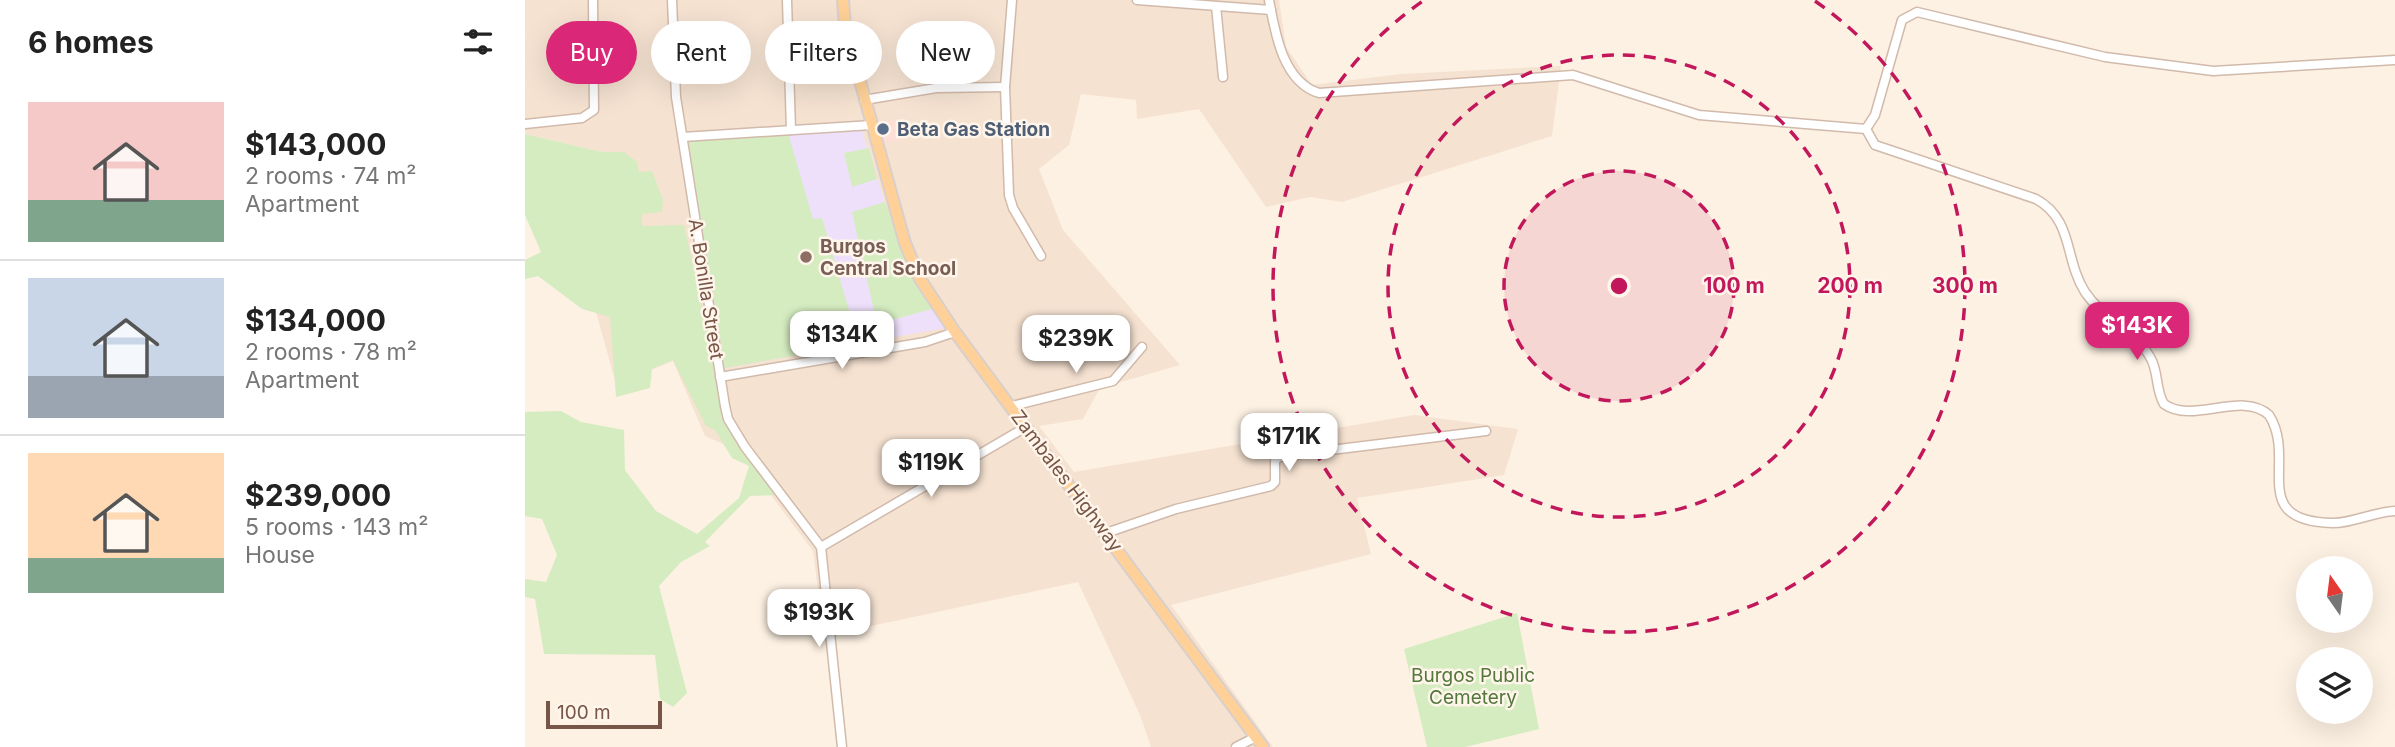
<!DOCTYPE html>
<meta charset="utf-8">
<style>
:root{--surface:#fff;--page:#f6f6f6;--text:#222;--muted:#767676;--line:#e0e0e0;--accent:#db2777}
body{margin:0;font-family:Inter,sans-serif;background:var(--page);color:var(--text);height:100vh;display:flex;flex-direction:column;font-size:26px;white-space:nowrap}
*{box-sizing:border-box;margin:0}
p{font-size:23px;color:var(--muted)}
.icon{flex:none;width:38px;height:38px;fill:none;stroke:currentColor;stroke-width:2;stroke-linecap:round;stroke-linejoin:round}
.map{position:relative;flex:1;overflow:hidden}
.panel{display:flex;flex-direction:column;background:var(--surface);width:525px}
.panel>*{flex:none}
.hud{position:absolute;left:21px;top:21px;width:665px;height:63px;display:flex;gap:14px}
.needle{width:46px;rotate:346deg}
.buttons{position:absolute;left:1771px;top:556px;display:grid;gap:14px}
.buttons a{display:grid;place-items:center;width:77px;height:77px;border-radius:50%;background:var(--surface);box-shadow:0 7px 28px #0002;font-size:35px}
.scale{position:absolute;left:21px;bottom:18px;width:116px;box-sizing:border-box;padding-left:7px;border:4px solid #775547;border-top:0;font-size:19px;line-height:24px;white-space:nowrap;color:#775547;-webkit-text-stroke:5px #fff5ea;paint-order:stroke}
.price{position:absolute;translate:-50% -60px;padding:0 16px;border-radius:14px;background:#fff;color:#222;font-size:23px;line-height:46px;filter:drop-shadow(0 2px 4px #0008)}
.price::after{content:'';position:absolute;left:50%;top:42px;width:21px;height:16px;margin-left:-10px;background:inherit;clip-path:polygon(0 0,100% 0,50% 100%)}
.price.selected{background:var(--accent);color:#fff}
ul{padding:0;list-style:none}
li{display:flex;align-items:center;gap:21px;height:175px;padding:0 28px}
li+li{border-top:2px solid var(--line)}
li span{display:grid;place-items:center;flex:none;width:196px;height:140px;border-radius:0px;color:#555}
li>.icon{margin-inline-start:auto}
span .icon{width:84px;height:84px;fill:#fffc;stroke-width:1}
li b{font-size:30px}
h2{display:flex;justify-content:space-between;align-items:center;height:84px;padding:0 28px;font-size:30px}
.tag{padding:0 24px;border-radius:32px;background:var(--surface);box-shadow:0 7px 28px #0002;font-size:24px;line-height:63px}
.tag.selected{background:var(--accent);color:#fff}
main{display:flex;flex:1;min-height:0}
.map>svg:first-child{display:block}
</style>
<main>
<section class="panel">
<h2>6 homes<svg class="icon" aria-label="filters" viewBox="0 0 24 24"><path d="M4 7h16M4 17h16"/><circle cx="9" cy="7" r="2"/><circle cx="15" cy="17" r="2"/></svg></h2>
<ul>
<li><span style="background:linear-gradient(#f6c9c9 70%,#7fa58c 0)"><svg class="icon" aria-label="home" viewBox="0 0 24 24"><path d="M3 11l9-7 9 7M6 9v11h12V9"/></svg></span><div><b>$143,000</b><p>2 rooms · 74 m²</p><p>Apartment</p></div></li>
<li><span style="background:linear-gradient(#c9d6e8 70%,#9aa5b1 0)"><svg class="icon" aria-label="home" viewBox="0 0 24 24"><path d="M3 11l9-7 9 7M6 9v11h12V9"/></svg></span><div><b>$134,000</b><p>2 rooms · 78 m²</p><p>Apartment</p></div></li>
<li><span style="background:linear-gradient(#ffd9b3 75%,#7fa58c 0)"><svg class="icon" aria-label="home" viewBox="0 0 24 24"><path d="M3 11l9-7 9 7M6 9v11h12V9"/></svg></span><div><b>$239,000</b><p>5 rooms · 143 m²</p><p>House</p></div></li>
</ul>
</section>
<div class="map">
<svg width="1870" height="747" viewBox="0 0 1870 747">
<rect width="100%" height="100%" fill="#fdf1e3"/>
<!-- residential -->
<polygon fill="#f5e2d1" points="0,0 754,0 761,47 787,85 876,74 1036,66 1027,136 817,202 785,197 741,207 674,109 612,119 611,100 556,94 544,145 514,169 538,230 655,365 575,388 558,419 514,426 549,472 889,415 993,429 979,475 832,498 846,554 646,605 748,747 626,747 615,715 553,582 299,636 288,551 212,450 180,436 148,361 91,384 66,294 78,231 77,152 0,134"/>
<!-- commercial -->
<polygon fill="#fedfd6" points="372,121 376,140 356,144 350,122"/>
<!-- education -->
<polygon fill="#eee0fa" points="336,128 374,246 392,287 420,328 200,368 163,139"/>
<!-- green -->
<g fill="#d5ecc0">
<polygon points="263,133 288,219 297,218 334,344 200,368 163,139"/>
<polygon points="0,134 77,152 99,152 112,162 114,172 127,171 138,200 137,212 117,214 117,226 159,225 199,406 226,459 225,463 228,461 256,495 225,496 180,542 185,546 156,562 134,586 162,693 148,707 135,699 130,655 19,654 10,599 0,597 0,579 21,582 32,555 17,519 0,516 0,412 36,411 56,422 99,430 100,470 131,511 172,534 214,498 224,466 207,458 190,430 181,426 148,360 127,369 125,388 91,397 85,317 57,309 13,276 0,279 0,260 16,252 0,215"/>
<polygon points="344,148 352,179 327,187 319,153"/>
<polygon points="360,202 392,287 407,309 352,324 327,212"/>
<polygon points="992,613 1014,729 940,747 902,747 879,649"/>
</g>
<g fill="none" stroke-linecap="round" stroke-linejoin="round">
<!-- minor casing -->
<g stroke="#d1baab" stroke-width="11">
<g id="minor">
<polyline points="147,0 151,97 200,406 203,419 220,447 296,547 317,747"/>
<polyline points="262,0 266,130"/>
<polyline points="487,0 480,87 484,195 488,208 516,256"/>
<polyline points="612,0 746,10"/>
<path d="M744,0C750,33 758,82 794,93L1048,75L1174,115L1341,129"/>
<polyline points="691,6 698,77"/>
<polyline points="339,100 411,88 480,87"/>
<polyline points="0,124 57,118 69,110 68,0"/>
<path d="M1341,129L1350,145L1511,199C1549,220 1539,259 1560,292C1577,318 1610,330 1625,357C1634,371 1630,390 1639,404C1668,425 1717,390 1744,415C1773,460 1721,521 1807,523C1825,524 1848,512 1870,511"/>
<polyline points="1341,129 1350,115 1377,20 1392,12 1580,57 1688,71 1870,60"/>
<polyline points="158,137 347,125"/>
<polyline points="195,377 400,342 430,332"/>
<polyline points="487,406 588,381 617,347"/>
<polyline points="581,533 651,509 746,486 750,482 750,460 757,456 961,431"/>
<polyline points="296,547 501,427"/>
<polyline points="711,747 731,737"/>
</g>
</g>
<!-- major casing -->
<g stroke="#d9cfcb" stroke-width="14">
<polyline id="major" points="318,0 320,27 380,243 395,279 430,332 738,747"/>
</g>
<!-- minor -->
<use href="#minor" stroke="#fff" stroke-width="8"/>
<!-- major -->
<use href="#major" stroke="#ffd198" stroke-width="10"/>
</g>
<!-- distance rings -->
<circle cx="1094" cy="286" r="115" fill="#c2185b" fill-opacity=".12"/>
<g fill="none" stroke="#c2185b" stroke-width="3.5" stroke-dasharray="12 9">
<circle cx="1094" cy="286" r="115"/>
<circle cx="1094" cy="286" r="231"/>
<path d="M1290 1A346 346 0 1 1 898 1"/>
</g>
<!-- markers -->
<circle fill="#5c6f8a" stroke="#fff5ea" stroke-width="2.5" cx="358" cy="129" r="7"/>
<circle fill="#8d6e63" stroke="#fff5ea" stroke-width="2.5" cx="281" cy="257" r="7"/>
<g text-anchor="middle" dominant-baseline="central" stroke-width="5" stroke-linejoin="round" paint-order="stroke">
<!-- service labels -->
<g font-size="19" font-weight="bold" fill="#4e5e75" stroke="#fff5ea" text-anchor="start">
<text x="372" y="129">Beta Gas Station</text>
</g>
<!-- education labels -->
<g font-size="19" font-weight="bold" fill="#785e54" stroke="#fff5ea" text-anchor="start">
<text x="295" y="246">Burgos<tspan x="295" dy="22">Central School</tspan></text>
</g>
<!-- street labels -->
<g font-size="19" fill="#775547" stroke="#fff5ea">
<text transform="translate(181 289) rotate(81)">A. Bonilla Street</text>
<text transform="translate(542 481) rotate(53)">Zambales Highway</text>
</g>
<!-- park labels -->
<g font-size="19" fill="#52783c" stroke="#fff5ea">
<text x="948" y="675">Burgos Public<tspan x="948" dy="22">Cemetery</tspan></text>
</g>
</g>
<circle cx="1094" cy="286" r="10" fill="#c2185b" stroke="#fff5ea" stroke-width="3.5"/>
<g font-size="21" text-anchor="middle" font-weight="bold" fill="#c2185b" stroke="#fff5ea" stroke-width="5" stroke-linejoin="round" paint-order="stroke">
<text x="1209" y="293">100 m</text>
<text x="1325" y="293">200 m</text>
<text x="1440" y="293">300 m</text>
</g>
</svg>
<div class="buttons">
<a><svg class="needle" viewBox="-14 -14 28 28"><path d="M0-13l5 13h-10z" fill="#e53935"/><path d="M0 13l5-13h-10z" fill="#767676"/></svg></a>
<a><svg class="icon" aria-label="layers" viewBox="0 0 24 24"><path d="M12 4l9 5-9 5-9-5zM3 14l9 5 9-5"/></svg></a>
</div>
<div class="scale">100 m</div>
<b class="price selected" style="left:1612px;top:362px">$143K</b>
<b class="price" style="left:317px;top:371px">$134K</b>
<b class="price" style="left:551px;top:375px">$239K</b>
<b class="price" style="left:764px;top:473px">$171K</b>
<b class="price" style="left:406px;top:499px">$119K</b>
<b class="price" style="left:294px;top:649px">$193K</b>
<div class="hud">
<a class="tag selected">Buy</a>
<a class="tag">Rent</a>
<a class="tag">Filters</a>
<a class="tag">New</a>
</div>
</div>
</main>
